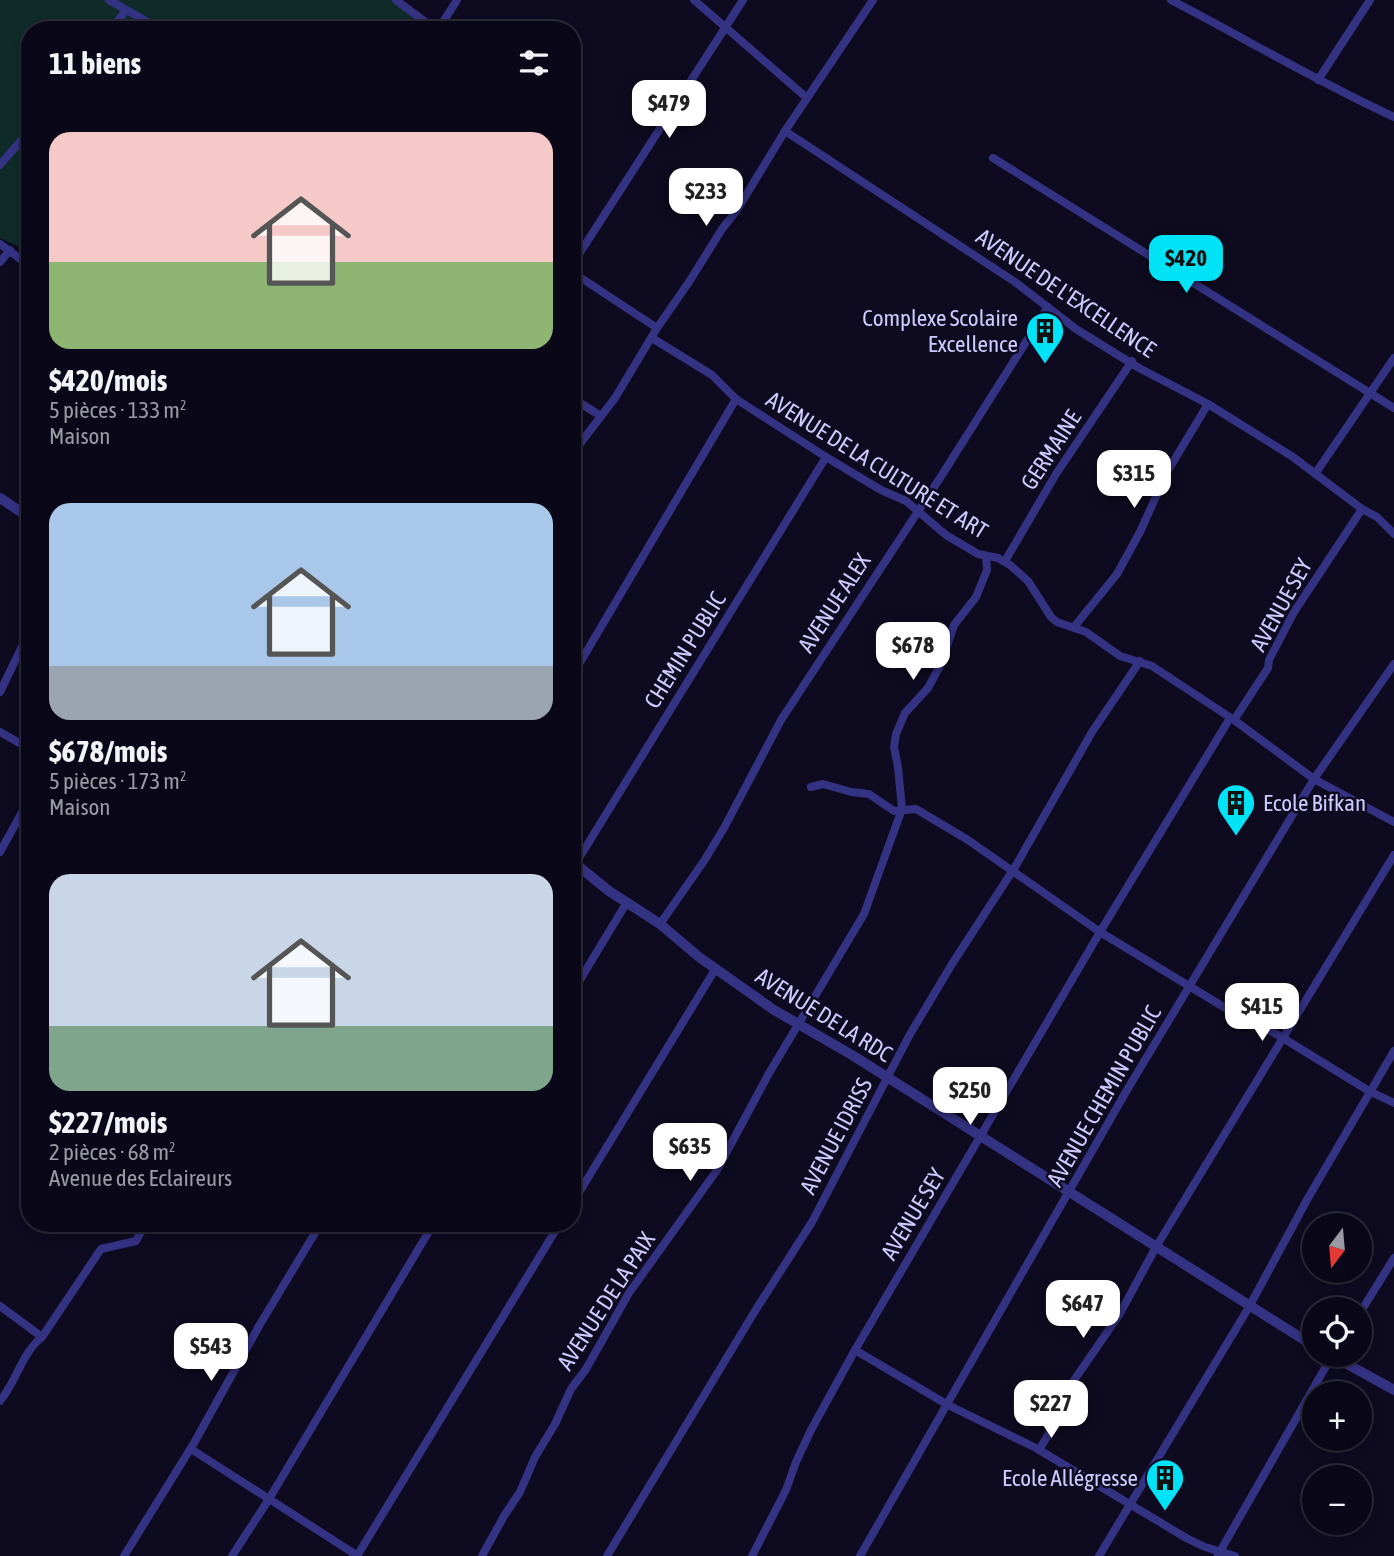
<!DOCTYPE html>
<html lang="fr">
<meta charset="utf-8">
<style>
:root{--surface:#0a0818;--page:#131121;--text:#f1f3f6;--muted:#999aa2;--line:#2a2937;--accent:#00e2f5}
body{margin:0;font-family:"Asap Condensed",sans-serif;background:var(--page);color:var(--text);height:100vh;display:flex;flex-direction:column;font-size:26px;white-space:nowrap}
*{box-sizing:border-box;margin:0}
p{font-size:23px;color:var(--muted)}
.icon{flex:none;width:38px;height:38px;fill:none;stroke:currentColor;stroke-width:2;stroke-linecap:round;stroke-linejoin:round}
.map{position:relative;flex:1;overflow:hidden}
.side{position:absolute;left:21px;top:21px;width:560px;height:1211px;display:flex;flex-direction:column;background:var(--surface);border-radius:28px;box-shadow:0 4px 10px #0003,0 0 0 2px var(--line)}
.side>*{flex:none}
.needle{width:46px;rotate:196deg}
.tools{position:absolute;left:1302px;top:1213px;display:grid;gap:14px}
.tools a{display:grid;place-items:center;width:70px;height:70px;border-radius:50%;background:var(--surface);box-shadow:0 4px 10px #0003,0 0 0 2px var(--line);font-size:35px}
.price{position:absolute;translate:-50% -60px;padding:0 16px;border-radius:14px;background:#fff;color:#222;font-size:23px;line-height:46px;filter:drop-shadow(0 2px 4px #0008)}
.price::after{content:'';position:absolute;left:50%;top:42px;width:21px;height:16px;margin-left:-10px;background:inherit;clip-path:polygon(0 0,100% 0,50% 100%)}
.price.active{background:var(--accent);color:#111}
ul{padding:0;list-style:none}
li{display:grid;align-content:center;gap:14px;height:371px;padding:0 28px}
li span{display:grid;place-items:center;height:217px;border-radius:21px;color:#555}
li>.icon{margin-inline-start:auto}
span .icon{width:126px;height:126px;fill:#fffc;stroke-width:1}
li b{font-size:30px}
h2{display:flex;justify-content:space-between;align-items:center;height:84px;padding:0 28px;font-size:30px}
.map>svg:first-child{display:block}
</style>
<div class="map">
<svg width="1394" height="1556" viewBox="0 0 1394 1556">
<rect width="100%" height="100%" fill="#0e0b20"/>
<!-- green -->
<polygon fill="#0e2a29" points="0,0 391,0 429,30 30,30 30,252 0,238"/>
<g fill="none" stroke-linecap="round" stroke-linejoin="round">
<!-- minor -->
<g stroke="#343283" stroke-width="8">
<polyline points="109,0 162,30"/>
<polyline points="396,0 436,30"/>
<polyline points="694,0 807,98"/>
<path d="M1171,0C1246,39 1318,82 1394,117"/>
<polyline points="111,30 126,10"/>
<polyline points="438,30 457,0"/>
<polyline points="1318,80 1370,0"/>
<polyline points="785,131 1015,282 1076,329 1139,368 1208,404 1293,457 1362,509 1377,517 1394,534"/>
<polyline points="993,158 1394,408"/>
<polyline points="0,165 30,130"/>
<polyline points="0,244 30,266"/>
<polyline points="0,262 10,250"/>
<polyline points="572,265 743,0"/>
<polyline points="572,272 657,328"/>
<polyline points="652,338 712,375 736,399 826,457 881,490 906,501 946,535 978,554 998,558 1010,565 1028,581 1051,617 1057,622 1086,632 1120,656 1152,666 1234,720 1314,779 1394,822"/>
<polyline points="572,398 601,416"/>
<polyline points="572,454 615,398 657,328 689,282 722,229 737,210 785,131 873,0"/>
<polyline points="1315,474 1394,358"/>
<polyline points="1005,561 1056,474 1132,361"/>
<polyline points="1074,627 1117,574 1140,532 1167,472 1208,404"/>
<polyline points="572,676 736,399"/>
<polyline points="0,692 30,630"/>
<polyline points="1234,720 1268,668 1269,660 1294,612 1362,509"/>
<polyline points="0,732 30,749"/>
<polyline points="811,787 823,784 851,792 869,794 894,811 916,809 968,840 1100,932 1227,1009 1278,1035 1369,1091 1394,1103"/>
<polyline points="0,852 30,798"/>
<polyline points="576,863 826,457"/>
<polyline points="660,924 704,861 724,828 781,720 940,478 1048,307"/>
<polyline points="572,993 627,902"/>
<polyline points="572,1204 716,968"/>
<polyline points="0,1306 42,1337"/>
<polyline points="1360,1313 1394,1258"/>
<polyline points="855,1350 948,1405 1036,1448 1188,1539 1205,1547 1235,1556"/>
<path d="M0,1401C17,1381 21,1354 42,1337L101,1249L136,1241L146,1223"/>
<polyline points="191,1449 358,1556"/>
<polyline points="1039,1450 1054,1425 1055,1416 1068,1389 1119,1315 1156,1247 1394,855"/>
<polyline points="1218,1555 1333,1354"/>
<polyline points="124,1556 194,1443 259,1326 321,1223"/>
<polyline points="232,1556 269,1499 434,1223"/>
<polyline points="357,1556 560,1223"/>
<polyline points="482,1556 504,1516 520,1492 535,1457 555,1424 571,1389 586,1369 629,1293 717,1170 768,1075 864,914 902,809 898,767 894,747 896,734 905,713 928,688 941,664 954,625 976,597 987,570 986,556"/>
<polyline points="607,1556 755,1311 812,1222 909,1036 952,964 1015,867 1092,732 1140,661"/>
<polyline points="752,1556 786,1490 796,1462 811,1430 855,1350 1100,932 1230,718"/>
<polyline points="860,1556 1127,1090 1314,779 1394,664"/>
<polyline points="1099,1556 1249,1307 1308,1198 1394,1051"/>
</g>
<!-- tertiary -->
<g stroke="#343283" stroke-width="10">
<polyline points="0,498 30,518"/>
<polyline points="572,861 609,891 660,924 699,957 774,1010 852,1055 1314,1346"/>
<polyline points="1329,1354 1394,1390"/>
</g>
</g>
<!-- icons -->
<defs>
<g id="building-pin" transform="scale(2.0125)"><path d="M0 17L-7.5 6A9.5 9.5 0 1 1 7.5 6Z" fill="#00e2f5" stroke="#0e0b20"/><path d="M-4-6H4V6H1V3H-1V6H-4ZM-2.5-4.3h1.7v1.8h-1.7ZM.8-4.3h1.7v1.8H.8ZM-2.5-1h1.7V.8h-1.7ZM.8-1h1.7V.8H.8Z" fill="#111"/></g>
</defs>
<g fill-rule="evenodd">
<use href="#building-pin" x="1045" y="331"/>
<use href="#building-pin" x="1236" y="803"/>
<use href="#building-pin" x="1165" y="1478"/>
</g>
<g text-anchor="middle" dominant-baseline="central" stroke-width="5" stroke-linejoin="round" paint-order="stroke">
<!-- street labels -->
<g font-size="23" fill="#cfcaff" stroke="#0e0b20">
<text transform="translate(1066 293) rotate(34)">AVENUE DE L'EXCELLENCE</text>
<text transform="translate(1051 450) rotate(-57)">GERMAINE</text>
<text transform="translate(877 465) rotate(32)">AVENUE DE LA CULTURE ET ART</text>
<text transform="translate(834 603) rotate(-57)">AVENUE ALEX</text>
<text transform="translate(1281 605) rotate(-61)">AVENUE SEY</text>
<text transform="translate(685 650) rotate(-58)">CHEMIN PUBLIC</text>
<text transform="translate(824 1015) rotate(32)">AVENUE DE LA RDC</text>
<text transform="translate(1104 1096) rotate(-60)">AVENUE CHEMIN PUBLIC</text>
<text transform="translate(836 1136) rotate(-62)">AVENUE IDRISS</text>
<text transform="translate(913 1214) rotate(-59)">AVENUE SEY</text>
<text transform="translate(606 1301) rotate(-57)">AVENUE DE LA PAIX</text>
</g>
<!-- poi labels -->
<g font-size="23" fill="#cfcaff" stroke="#0e0b20" text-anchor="end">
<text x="1018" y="318">Complexe Scolaire<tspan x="1018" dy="26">Excellence</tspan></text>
<text x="1263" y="803" text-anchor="start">Ecole Bifkan</text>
<text x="1138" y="1478">Ecole Allégresse</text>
</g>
</g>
</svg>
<div class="tools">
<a><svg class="needle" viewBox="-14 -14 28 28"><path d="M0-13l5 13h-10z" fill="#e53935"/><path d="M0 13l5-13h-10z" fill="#999aa2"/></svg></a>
<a><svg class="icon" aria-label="locate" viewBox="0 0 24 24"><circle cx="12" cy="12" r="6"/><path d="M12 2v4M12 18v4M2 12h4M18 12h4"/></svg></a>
<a>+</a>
<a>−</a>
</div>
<b class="price" style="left:669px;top:140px">$479</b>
<b class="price" style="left:706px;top:228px">$233</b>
<b class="price active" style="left:1186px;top:295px">$420</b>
<b class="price" style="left:1134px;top:510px">$315</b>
<b class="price" style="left:913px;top:682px">$678</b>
<b class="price" style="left:1262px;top:1043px">$415</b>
<b class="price" style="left:970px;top:1127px">$250</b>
<b class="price" style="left:690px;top:1183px">$635</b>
<b class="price" style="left:1083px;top:1340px">$647</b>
<b class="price" style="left:211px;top:1383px">$543</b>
<b class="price" style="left:1051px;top:1440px">$227</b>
<section class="side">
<h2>11 biens<svg class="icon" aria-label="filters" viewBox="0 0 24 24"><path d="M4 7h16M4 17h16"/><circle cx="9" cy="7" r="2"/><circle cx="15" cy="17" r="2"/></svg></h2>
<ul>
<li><span style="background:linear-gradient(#f6c9c9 60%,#8fb573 0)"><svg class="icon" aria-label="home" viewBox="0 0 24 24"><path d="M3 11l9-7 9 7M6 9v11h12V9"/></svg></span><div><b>$420/mois</b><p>5 pièces · 133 m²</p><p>Maison</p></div></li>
<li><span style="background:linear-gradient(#a9c7e8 75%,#9aa5b1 0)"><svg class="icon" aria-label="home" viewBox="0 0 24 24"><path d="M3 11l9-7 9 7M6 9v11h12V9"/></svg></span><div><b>$678/mois</b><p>5 pièces · 173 m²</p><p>Maison</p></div></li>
<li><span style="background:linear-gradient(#c9d6e8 70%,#7fa58c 0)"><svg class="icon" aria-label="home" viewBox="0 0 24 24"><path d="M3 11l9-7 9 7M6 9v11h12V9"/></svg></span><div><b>$227/mois</b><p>2 pièces · 68 m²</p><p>Avenue des Eclaireurs</p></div></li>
</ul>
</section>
</div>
